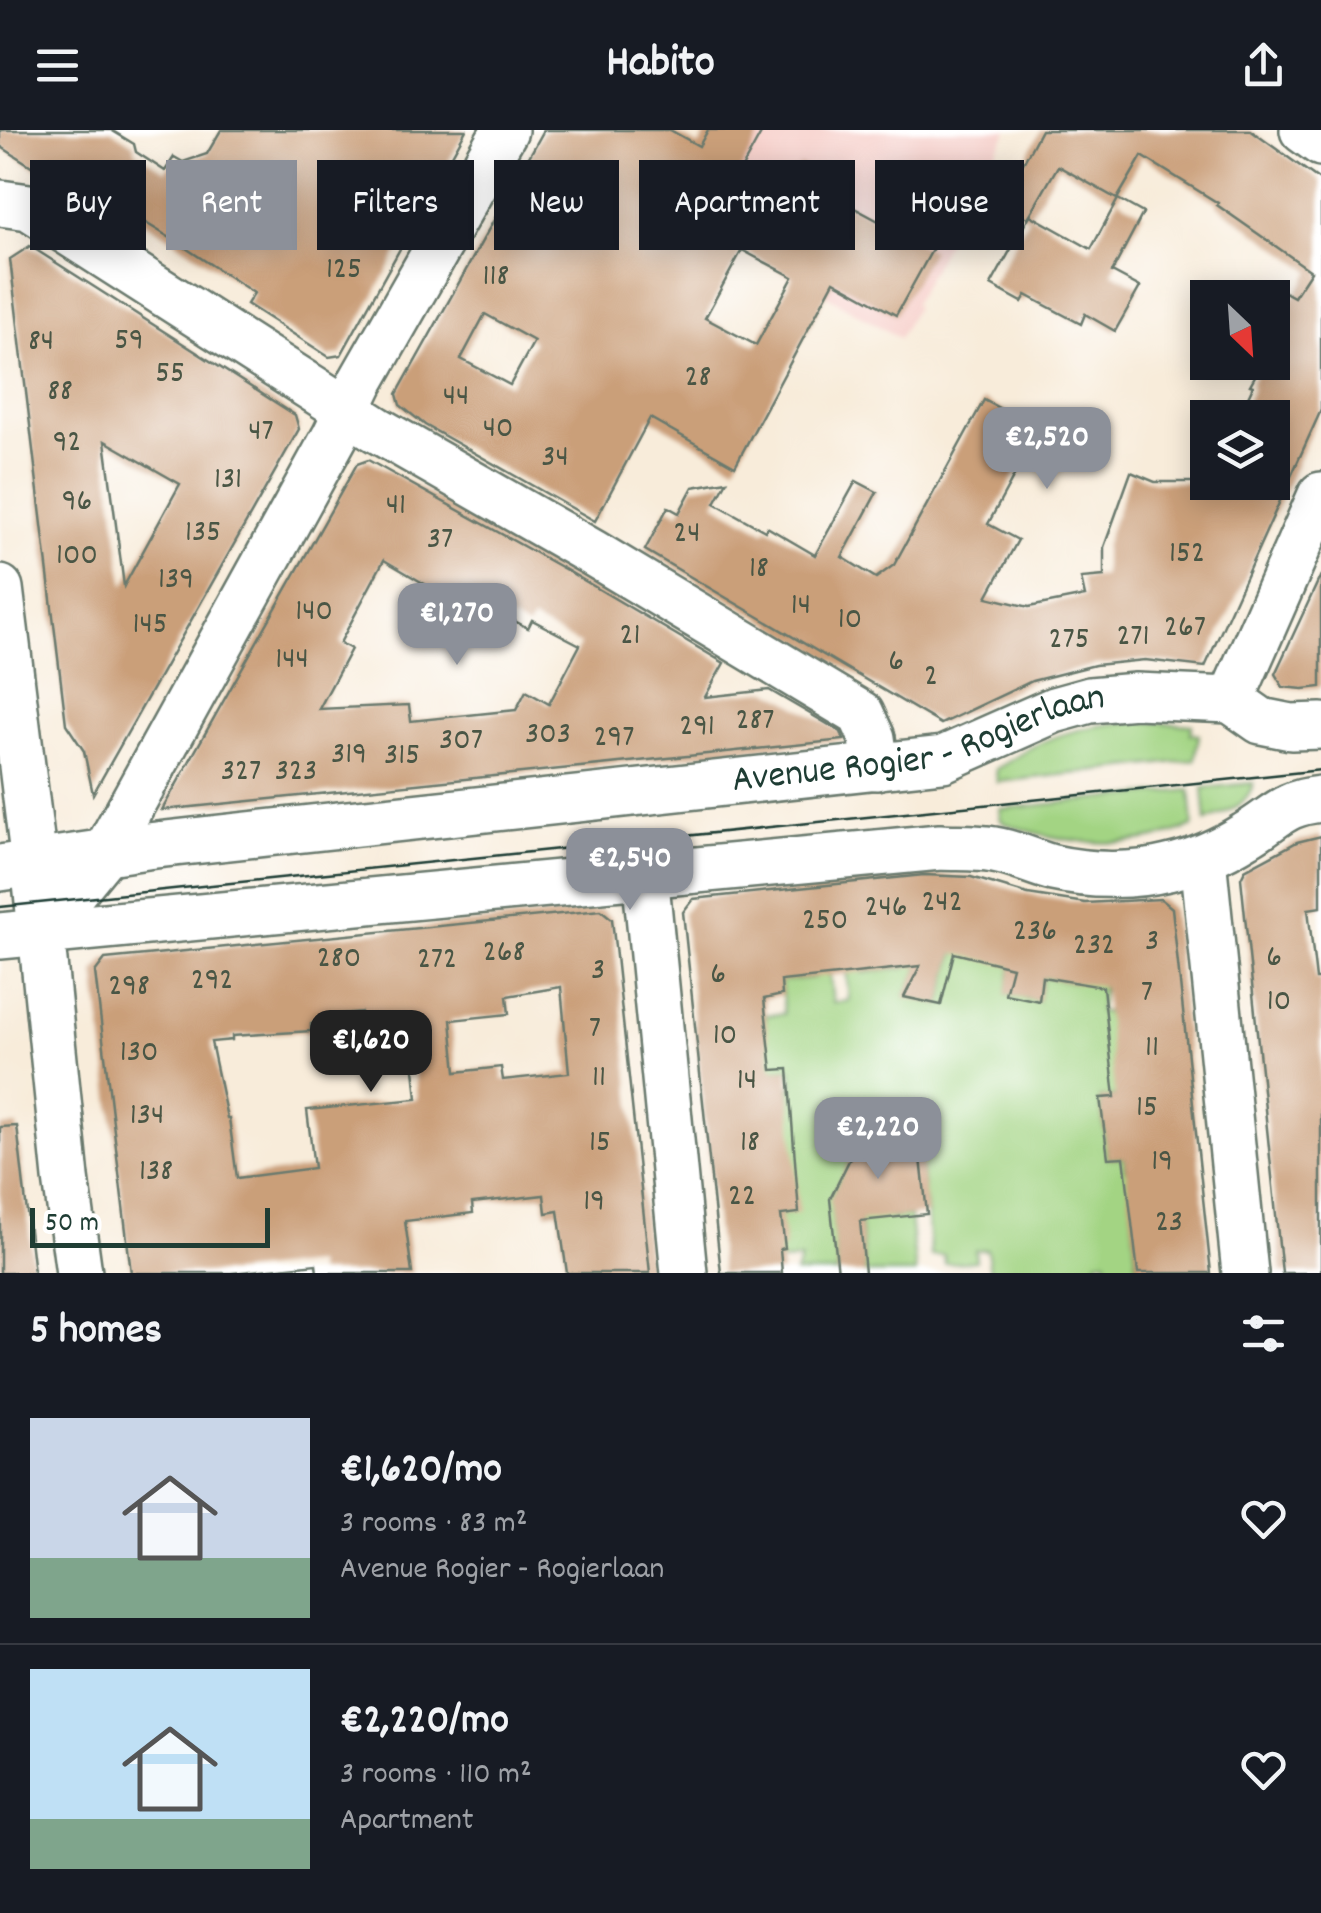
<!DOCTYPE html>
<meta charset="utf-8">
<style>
:root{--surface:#171b24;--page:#242831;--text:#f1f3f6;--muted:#9ea1a6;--line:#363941;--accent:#8c9099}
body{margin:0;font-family:Dekko,sans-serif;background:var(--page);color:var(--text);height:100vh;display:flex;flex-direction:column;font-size:38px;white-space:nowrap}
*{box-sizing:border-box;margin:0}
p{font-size:32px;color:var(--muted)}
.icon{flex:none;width:55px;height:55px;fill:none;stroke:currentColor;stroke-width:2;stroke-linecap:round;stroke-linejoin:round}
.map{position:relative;height:1143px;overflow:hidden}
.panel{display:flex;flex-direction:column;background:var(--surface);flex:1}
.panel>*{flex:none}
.hud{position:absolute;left:30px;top:30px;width:1262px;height:90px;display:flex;gap:20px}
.needle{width:65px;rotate:155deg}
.controls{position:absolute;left:1190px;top:150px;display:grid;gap:20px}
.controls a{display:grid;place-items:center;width:100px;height:100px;border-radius:0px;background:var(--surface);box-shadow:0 5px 25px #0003;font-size:50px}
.scale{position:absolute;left:30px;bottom:25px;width:240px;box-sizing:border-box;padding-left:10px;border:5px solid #1f3d34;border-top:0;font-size:28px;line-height:35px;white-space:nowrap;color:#1f3d34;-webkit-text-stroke:8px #fff;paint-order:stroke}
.price{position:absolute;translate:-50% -85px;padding:0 22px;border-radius:20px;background:var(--accent);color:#fff;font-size:32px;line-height:65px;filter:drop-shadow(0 2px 5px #0008)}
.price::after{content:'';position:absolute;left:50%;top:60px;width:30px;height:22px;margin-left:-15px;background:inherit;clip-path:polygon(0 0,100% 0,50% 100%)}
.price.active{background:#222;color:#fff}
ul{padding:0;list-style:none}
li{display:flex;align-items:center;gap:30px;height:250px;padding:0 30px}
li+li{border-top:2px solid var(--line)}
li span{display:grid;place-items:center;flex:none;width:280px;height:200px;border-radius:0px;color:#555}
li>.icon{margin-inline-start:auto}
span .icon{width:120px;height:120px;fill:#fffc;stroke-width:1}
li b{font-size:42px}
h2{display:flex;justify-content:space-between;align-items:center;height:120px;padding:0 30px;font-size:42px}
.pill{padding:0 35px;border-radius:0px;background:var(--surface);box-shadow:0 5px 25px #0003;font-size:35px;line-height:90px}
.pill.active{background:var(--accent);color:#fff}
header{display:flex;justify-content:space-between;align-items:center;height:130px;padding:0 30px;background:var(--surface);font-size:45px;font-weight:700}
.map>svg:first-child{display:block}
</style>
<header><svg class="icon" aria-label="menu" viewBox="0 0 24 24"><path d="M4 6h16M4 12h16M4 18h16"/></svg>Habito<svg class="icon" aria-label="share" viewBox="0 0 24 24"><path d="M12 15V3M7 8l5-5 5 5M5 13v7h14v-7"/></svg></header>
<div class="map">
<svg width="1321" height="1143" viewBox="0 0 1321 1143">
<rect width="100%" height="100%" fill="#fff"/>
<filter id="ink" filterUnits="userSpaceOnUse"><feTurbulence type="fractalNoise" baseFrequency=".01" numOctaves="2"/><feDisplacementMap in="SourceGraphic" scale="20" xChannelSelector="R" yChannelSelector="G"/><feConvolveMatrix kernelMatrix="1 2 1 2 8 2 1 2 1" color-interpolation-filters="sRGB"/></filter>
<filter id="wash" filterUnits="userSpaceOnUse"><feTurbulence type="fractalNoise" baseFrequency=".0048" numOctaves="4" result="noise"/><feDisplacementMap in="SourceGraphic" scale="40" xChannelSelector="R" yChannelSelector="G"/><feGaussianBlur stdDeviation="2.25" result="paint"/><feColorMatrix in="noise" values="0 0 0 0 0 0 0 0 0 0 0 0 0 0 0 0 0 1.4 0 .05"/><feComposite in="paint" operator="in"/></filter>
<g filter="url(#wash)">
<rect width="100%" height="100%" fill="#f8ecda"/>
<!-- built -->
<polygon fill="#f7d0cb" points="708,0 1008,0 913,174 916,177 899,208 826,165 666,79"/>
<!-- green -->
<g fill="#a3d483" stroke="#61885c" stroke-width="2.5">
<path d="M1138,591L1192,595L1191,604L1199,605L1195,630L997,652L996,639C1008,633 1019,625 1030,618C1064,600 1101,594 1138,591Z"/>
<path d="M1253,653C1248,676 1226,682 1206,691L1203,658Z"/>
<path d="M1190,660L1193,696C1133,722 1065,715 1004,693L1000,689V679Z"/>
<polygon points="958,809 1012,837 1006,864 1038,871 1043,847 1073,852 1104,846 1099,882 1106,882 1135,965 1100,968 1108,1028 1124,1027 1125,1039 1128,1040 1137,1143 1122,1141 1108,1143 1106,1129 1097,1130 1098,1139 1093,1140 1093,1143 1020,1143 1019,1139 990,1142 987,1119 975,1120 976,1131 945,1134 944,1125 931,1126 916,982 879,972 831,1068 838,1143 795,1143 801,1129 769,1133 761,1087 789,1084 790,957 793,956 791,939 763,941 766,885 784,884 781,851 813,848 829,838 833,873 849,871 845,826 863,843 906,838 934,810 905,866 941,875"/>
<polygon points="858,1065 891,1088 910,1086 916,1143 865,1143"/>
</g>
<g id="blocks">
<!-- building -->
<g fill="#ca9f79" fill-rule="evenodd">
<polygon points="0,0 111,0 134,14 136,22 165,41 174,27 183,32 207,24 221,0 466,0 341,225 329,227 247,174 254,163 172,109 95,62 77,65 0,16"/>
<path d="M544,0H670L699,16L708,0H763L732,56L775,80L800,35L842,56L836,68L932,120L896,185L834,151L735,336L650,288L595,391L425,295L400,275L397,264ZM742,120L793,147L756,215L705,188ZM485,184L534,211L510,255L461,229Z"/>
<polygon points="1041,0 1250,0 1321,51 1321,280 1205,537 1145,530 1095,535 1032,551 941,594 645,420 668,377 679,383 693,357 727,351 715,373 765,401 767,397 815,425 856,351 877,362 842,427 876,448 894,435 984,270 1039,300 988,394 1018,410 987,467 1029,477 1085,466 1081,448 1104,446 1104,417 1131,342 1155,352 1272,352 1272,288 1246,288 1253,274 1246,271 1253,256 1250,255 1263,232 1272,232 1272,155 1294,167 1311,141 1217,75 1218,73 1142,26 1117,69 1058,36 1028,88 1002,73"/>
<polygon points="1118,69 1143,83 1112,142 1140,157 1115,201 1085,184 1081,194 1026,165 1022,172 991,155 1030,85 1091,119"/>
<path d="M30,116L295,285L299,299L93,664L84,621L66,594L10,129ZM105,311L180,354L124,456Z"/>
<path d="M368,330L568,441L724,533L705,567L769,560L841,602L844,610L162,680L357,334ZM384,430L457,473L460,468L497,487L499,483L528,498L532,490L580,515L549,574L526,561L516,580L411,591L409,575L319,579L351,519L340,513Z"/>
<polygon points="1321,445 1321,557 1303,559 1283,557 1275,544"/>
<polygon points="1321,706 1321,777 1308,779 1316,849 1321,849 1321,1143 1282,1143 1241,748 1245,740 1297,712"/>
<polygon points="924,745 971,747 1028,764 1085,773 1161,769 1172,778 1211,1143 1138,1143 1124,1027 1108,1028 1100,968 1115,967 1103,857 1042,847 1039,871 1005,864 1012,837 954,823 941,875 904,867 920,836 781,851 782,865 764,869 772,940 788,939 799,1083 781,1085 785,1118 780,1119 782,1143 721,1143 683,782 693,769"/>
<path d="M601,780L612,789L650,1143H567L558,1081L546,1083L544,1065L472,1073L473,1083L405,1091L412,1143H317L316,1134L231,1143H131L95,842L105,829ZM561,857L569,943L503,950L501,937L456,942L451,890L509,884L507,866ZM361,882L364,914L411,908L417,969L307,980L314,1038L237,1048L229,988H227L211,912L232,910V906L311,901V894L330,885Z"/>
<polygon points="878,972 916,981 927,1084 860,1091 865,1143 838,1143 830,1069"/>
<polygon points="17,996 27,1083 34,1143 0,1143 0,997"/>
</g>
</g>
</g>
<g filter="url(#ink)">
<use href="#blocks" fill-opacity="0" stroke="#6b7a6e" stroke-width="2.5"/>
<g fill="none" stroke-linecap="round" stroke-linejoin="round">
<!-- minor casing -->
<g stroke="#6b7a6e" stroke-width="50">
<g id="minor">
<polyline points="1303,0 1321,13"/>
<polyline points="0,73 29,77 376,299 593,423 861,584 872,608 876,637"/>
<polyline points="0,458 34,733 66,1048 79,1143"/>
<polyline points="1231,570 1321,365"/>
<polyline points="1203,728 1245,1143"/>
<path id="s1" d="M0,738L147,716L943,629L1054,580L1090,570L1136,566L1231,570L1261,591L1291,597L1321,596"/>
<polyline points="645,743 684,1143"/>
<polyline points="40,802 105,723 335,306 361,252 505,0"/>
<path d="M0,806L940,717C958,718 977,717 994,720C1014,723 1034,733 1053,738C1089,746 1133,747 1168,738C1196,732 1222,720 1246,705C1277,687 1282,673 1321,669"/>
</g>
</g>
<!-- minor -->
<use href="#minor" stroke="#fff" stroke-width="45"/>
<!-- tram -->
<polyline stroke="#1f3d34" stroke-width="2.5" points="0,777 1321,640"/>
</g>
</g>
<g text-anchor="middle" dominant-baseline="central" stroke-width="9" stroke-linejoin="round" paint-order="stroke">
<!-- number labels -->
<g font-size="32" fill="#4a5645">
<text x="344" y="141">125</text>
<text x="496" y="148">118</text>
<text x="129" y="212">59</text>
<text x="41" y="213">84</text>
<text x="170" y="245">55</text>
<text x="698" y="249">28</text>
<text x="60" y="263">88</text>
<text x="456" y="268">44</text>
<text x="498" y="300">40</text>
<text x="261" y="303">47</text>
<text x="67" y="314">92</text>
<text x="555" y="329">34</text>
<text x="228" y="351">131</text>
<text x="77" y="373">96</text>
<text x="396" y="377">41</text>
<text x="203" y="404">135</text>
<text x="687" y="405">24</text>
<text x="440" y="411">37</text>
<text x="1187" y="425">152</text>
<text x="77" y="427">100</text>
<text x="759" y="440">18</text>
<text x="176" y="451">139</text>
<text x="801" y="477">14</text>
<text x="314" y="483">140</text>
<text x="850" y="491">10</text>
<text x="150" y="496">145</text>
<text x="1185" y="499">267</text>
<text x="630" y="507">21</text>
<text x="1133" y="508">271</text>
<text x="1069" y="511">275</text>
<text x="292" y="531">144</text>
<text x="896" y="533">6</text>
<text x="931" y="548">2</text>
<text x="755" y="592">287</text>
<text x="697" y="598">291</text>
<text x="548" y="606">303</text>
<text x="614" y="609">297</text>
<text x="461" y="612">307</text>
<text x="349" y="626">319</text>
<text x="402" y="627">315</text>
<text x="241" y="643">327</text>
<text x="296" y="643">323</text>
<text x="942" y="774">242</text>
<text x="886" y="779">246</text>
<text x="825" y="792">250</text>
<text x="1035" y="803">236</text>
<text x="1152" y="813">3</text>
<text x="1094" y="817">232</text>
<text x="504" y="824">268</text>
<text x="1274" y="829">6</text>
<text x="339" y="830">280</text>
<text x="437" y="831">272</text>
<text x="598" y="842">3</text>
<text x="718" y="846">6</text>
<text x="212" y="852">292</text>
<text x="129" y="858">298</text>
<text x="1147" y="864">7</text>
<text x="1279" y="873">10</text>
<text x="595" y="900">7</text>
<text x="725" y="907">10</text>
<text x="1152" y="919">11</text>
<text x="139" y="924">130</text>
<text x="599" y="949">11</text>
<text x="747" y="952">14</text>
<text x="1147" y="979">15</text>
<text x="147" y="987">134</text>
<text x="600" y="1014">15</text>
<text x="750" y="1014">18</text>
<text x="1162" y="1033">19</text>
<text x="156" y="1043">138</text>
<text x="742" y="1068">22</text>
<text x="594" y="1073">19</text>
<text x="1169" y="1094">23</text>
</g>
<!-- street labels -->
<g font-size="38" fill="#1f3d34" stroke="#fff">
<text stroke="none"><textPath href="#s1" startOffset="930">Avenue Rogier - Rogierlaan</textPath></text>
</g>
</g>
</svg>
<div class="controls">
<a><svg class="needle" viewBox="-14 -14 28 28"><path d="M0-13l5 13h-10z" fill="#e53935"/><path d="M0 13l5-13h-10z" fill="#9ea1a6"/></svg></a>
<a><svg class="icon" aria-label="layers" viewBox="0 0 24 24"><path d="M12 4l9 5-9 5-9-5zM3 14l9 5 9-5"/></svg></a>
</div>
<div class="scale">50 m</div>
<b class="price" style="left:1047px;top:362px">€2,520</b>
<b class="price" style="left:457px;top:538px">€1,270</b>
<b class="price" style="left:630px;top:783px">€2,540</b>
<b class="price active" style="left:371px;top:965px">€1,620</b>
<b class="price" style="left:878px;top:1052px">€2,220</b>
<div class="hud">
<a class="pill">Buy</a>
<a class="pill active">Rent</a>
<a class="pill">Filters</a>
<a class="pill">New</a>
<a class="pill">Apartment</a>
<a class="pill">House</a>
</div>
</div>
<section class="panel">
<h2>5 homes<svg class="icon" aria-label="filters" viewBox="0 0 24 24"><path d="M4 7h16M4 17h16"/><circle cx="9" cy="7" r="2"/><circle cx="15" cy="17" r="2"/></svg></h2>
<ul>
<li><span style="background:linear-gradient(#c9d6e8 70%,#7fa58c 0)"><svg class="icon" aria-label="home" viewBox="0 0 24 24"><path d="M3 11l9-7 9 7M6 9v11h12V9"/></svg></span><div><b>€1,620/mo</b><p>3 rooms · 83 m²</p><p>Avenue Rogier - Rogierlaan</p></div><svg class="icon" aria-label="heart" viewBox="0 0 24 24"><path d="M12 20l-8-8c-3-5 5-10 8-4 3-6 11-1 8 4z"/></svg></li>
<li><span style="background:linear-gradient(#bfe0f5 75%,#7fa58c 0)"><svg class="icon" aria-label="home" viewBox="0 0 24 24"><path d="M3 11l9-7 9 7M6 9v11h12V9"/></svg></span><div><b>€2,220/mo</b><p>3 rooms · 110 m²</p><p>Apartment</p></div><svg class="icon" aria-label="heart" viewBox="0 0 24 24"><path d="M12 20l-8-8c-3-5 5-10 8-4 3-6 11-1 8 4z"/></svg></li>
</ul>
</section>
